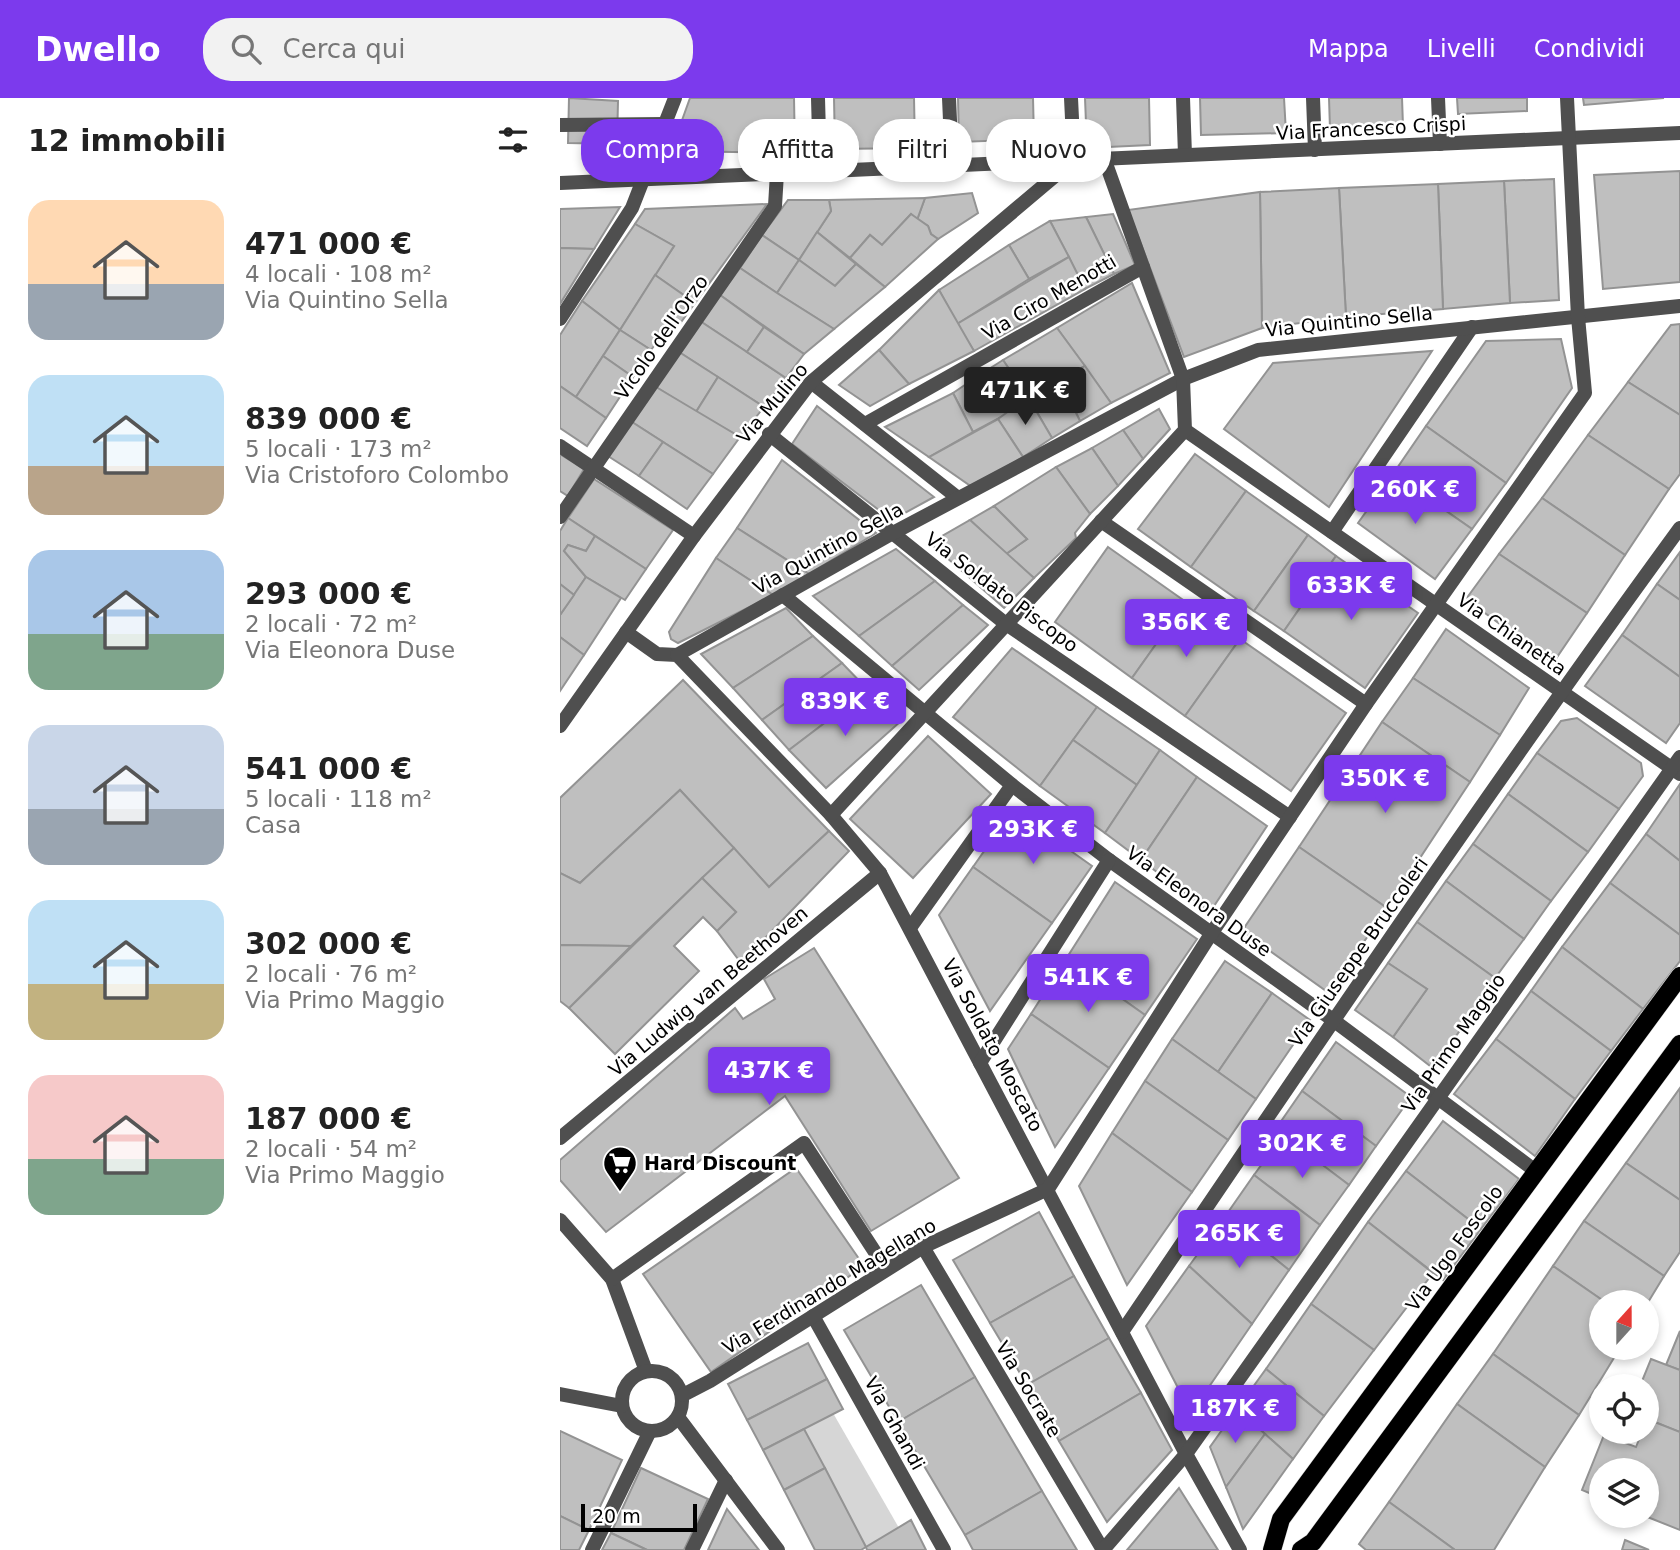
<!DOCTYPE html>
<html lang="it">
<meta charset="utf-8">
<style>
:root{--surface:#fff;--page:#f2f2f2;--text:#222;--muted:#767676;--accent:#7c3aed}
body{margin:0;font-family:"DejaVu Sans",sans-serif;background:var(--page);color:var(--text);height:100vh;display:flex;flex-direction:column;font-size:26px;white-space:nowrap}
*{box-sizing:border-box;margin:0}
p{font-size:23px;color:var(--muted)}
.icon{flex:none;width:38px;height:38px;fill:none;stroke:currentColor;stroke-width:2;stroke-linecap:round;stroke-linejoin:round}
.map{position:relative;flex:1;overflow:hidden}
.drawer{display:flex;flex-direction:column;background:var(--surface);width:560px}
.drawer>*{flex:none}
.top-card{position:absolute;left:21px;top:21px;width:665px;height:63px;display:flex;gap:14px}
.needle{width:46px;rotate:21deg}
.buttons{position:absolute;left:1029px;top:1192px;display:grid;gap:14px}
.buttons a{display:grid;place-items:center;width:70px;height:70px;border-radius:50%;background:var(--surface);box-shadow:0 4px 10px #0003;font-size:35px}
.scale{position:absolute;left:21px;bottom:18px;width:116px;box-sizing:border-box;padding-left:7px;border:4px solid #000;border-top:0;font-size:19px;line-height:24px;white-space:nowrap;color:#000;-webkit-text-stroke:5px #fff;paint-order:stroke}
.price{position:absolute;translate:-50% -60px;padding:0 16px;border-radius:7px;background:var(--accent);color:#fff;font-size:23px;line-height:46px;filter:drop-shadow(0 2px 4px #0008)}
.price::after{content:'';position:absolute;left:50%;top:42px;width:21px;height:16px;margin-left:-10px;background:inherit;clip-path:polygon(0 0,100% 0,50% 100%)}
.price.active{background:#222;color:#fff}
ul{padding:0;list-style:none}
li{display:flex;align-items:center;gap:21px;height:175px;padding:0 28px}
li span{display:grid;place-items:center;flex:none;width:196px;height:140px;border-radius:21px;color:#555}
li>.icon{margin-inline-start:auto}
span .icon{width:84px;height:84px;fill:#fffc;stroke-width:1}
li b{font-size:30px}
h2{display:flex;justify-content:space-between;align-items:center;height:84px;padding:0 28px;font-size:30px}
.chip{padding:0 24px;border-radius:28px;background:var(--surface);box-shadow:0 4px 10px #0003;font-size:24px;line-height:63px}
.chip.active{background:var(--accent);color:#fff}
header{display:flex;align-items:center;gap:42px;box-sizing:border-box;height:98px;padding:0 35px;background:var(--accent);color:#fff}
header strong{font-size:33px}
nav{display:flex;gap:38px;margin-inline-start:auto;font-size:24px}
.search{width:490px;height:63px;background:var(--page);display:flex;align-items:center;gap:18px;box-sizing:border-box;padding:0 24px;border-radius:28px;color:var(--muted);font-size:26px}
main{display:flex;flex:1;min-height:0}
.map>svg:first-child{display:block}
</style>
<header>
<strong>Dwello</strong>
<div class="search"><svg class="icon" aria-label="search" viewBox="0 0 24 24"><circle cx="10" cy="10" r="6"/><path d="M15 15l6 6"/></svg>Cerca qui</div>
<nav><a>Mappa</a><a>Livelli</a><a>Condividi</a></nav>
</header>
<main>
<section class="drawer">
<h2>12 immobili<svg class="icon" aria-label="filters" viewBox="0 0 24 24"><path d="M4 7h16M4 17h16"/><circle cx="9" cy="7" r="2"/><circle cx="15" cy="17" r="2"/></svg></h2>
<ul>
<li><span style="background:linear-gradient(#ffd9b3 60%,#9aa5b1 0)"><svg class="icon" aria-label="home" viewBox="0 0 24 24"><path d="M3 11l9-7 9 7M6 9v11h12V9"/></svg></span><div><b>471 000 €</b><p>4 locali · 108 m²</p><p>Via Quintino Sella</p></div></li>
<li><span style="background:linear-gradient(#bfe0f5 65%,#b9a48a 0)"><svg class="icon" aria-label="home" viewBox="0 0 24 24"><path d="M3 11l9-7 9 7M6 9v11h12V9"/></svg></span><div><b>839 000 €</b><p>5 locali · 173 m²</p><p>Via Cristoforo Colombo</p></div></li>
<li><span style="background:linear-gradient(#a9c7e8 60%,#7fa58c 0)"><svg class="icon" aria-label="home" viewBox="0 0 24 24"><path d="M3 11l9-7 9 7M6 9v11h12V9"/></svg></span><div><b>293 000 €</b><p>2 locali · 72 m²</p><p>Via Eleonora Duse</p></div></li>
<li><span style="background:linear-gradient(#c9d6e8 60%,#9aa5b1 0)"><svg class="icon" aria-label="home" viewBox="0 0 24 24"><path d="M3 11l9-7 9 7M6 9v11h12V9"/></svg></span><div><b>541 000 €</b><p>5 locali · 118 m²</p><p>Casa</p></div></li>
<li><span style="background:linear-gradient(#bfe0f5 60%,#c2b280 0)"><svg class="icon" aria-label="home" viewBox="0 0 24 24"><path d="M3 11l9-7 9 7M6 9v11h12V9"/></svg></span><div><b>302 000 €</b><p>2 locali · 76 m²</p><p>Via Primo Maggio</p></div></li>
<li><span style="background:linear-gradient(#f6c9c9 60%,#7fa58c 0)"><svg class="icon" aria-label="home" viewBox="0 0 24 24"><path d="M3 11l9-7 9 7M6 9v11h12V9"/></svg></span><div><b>187 000 €</b><p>2 locali · 54 m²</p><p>Via Primo Maggio</p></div></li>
</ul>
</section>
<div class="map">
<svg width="1120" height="1452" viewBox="0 0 1120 1452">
<rect width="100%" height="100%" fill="#fff"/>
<!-- green -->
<polygon fill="#d6d6d6" points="273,1315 339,1430 306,1449 244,1331"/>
<!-- building -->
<g fill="#bfbfbf" stroke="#939393" stroke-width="2">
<polygon points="9,0 58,3 57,46 8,45"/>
<polygon points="130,0 234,0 235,55 111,53"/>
<polygon points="274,0 354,0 355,50 275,51"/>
<polygon points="398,0 473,0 474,41 399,44"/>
<polygon points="525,0 589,0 590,47 527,50"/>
<polygon points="640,0 724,0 726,35 641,37"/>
<polygon points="769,0 842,0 843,28 770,31"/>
<polygon points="897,0 967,0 967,13 898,16"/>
<polygon points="1023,0 1104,0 1024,7"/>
<polygon points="1120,73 1120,184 1043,191 1034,77"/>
<polygon points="994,81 999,202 950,205 944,83"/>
<polygon points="944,83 950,205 883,211 878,86"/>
<polygon points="878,86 883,211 786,219 779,90"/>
<polygon points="779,90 786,219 702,230 700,94"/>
<polygon points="700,94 702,230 624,259 568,112"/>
<polygon points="412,95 418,115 378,141 371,136 368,128 357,122 365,100"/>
<polygon points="365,100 357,122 351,116 322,147 310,137 290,160 257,134 271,113 269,102"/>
<polygon points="228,102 269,102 271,113 239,162 202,137"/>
<polygon points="207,106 135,205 95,177 114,148 75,126 85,111"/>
<polygon points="60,109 34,151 0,150 0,111"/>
<polygon points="351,116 368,128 371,136 378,141 325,189 290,160 310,137 322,147"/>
<polygon points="553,116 575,167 554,176 526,119"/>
<polygon points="526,119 554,176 525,191 490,123"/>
<polygon points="490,123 509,159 469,181 449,147"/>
<polygon points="75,126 114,148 60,232 22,203"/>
<polygon points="257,134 296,166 275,188 239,162"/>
<polygon points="202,137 239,162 217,195 180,170"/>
<polygon points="449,147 469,181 397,226 379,192"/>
<polygon points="0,150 34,151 0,206"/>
<polygon points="509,159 525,191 414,253 397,226"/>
<polygon points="239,162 275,188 296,166 325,189 274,231 217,195"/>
<polygon points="180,170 217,195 274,231 244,256 160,197"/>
<polygon points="95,177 135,205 119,227 106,232 91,252 60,232"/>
<polygon points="572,185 610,275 551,305 497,230"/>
<polygon points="379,192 414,253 349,286 319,252"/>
<polygon points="160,197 204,229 187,254 140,223"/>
<polygon points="22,203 60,232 16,299 0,288 0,237"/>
<polygon points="140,223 226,280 204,309 119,254"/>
<polygon points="1120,226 1120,317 1068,284 1111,227"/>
<polygon points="204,229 244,256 226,280 187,254"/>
<polygon points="497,230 525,268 468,299 443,262"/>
<polygon points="60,232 91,252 73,279 43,258"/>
<polygon points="1001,241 1012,290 946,385 866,328 926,243"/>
<polygon points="319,252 349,286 310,308 279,287"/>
<polygon points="872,253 769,409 664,331 713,265"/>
<polygon points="119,254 158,279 136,314 96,289"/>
<polygon points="43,258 73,279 46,320 16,299"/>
<polygon points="443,262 468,299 447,316 418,278"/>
<polygon points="525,268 551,305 520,323 500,282"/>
<polygon points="418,278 447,316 413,334 393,295"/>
<polygon points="158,279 204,309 180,339 136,314"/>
<polygon points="500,282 520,323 492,340 468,299"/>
<polygon points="1068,284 1120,317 1120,376 1109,391 1028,337"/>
<polygon points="0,288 46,320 27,348 0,330"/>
<polygon points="96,289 180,339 153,376 72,324"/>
<polygon points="393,295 413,334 369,359 325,329"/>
<polygon points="468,299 492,340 463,359 438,321"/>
<polygon points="257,308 374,399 332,422 232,346"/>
<polygon points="599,311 610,331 583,361 563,332"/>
<polygon points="438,321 463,359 412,389 369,359"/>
<polygon points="72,324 103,344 79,378 48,358"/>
<polygon points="866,328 946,385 912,431 833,376"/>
<polygon points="563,332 583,361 558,388 532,350"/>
<polygon points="1028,337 1109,391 1065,457 982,400"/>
<polygon points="103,344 153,376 127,411 79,378"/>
<polygon points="532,350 558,388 530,416 496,369"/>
<polygon points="0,356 24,371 8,398 0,393"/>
<polygon points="635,356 686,393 631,469 578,431"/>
<polygon points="222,362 316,435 249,476 177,430"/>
<polygon points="496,369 530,416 515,435 516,440 474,480 446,456 467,441 434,408"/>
<polygon points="833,376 912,431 875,481 798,425"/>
<polygon points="34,381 113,432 86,471 8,420"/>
<polygon points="686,393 748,437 694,513 631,469"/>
<polygon points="982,400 1065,457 1027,515 939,456"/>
<polygon points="434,408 467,441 446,456 410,422"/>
<polygon points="8,420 35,438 26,453 8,447 4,453 26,479 14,497 0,486 0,433"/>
<polygon points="410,422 474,480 444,510 370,445"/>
<polygon points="177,430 249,476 213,497 156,460"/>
<polygon points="748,437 776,458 724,533 694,513"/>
<polygon points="35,438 86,471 65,502 26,479 4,453 8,447 26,453"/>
<polygon points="548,449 626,504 572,580 495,524"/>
<polygon points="336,451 375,483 299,538 253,498"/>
<polygon points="1120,454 1120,502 1097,486"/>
<polygon points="939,456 1027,515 993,565 906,501"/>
<polygon points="776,458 858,515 805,590 724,533"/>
<polygon points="156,460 213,497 118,545 111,541 109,534"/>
<polygon points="26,479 61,500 24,557 0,539 0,517"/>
<polygon points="375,483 403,507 332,568 299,538"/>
<polygon points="0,486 14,497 0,517"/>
<polygon points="1097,486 1120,502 1120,579 1062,537"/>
<polygon points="626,504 680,541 625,618 572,580"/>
<polygon points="403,507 428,527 359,592 332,568"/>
<polygon points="226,510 253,538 173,590 141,556"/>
<polygon points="886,531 969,590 940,637 853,580"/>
<polygon points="1062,537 1120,579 1120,625 1106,645 1025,588"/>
<polygon points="253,538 282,565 202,622 173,590"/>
<polygon points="0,539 24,557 0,593"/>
<polygon points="680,541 786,615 731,693 625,618"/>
<polygon points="452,550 537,609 480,688 393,619"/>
<polygon points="282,565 308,592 229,652 202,622"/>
<polygon points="853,580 940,637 910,684 822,624"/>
<polygon points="123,582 269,733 209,789 120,692 20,785 0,775 0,700"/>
<polygon points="308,592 341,623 266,690 229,652"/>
<polygon points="537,609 600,652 577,687 513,642"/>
<polygon points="1017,620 1081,665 1083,678 1059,711 977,655 1001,623"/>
<polygon points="822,624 910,684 827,810 739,749"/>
<polygon points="368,638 431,696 353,780 290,721"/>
<polygon points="513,642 577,687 545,735 480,688"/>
<polygon points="600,652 637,679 581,762 545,735"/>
<polygon points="977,655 1059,711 1028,754 948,696"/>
<polygon points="637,679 707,728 650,814 581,762"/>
<polygon points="1120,686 1120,763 1086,736"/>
<polygon points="120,692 174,750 71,848 0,847 0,775 20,785"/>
<polygon points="948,696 1028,754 991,803 913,746"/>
<polygon points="453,712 532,768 492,825 413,769"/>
<polygon points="269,733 289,753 181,865 157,833 176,814 142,780 174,750 209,789"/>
<polygon points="1086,736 1120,763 1120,837 1050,785"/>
<polygon points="913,746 991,803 964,841 886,783"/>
<polygon points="739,749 827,810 769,895 682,833"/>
<polygon points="413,769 492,825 430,913 379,817"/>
<polygon points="142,780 176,814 157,833 143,819 114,848 139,873 55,956 9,910"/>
<polygon points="886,783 964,841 935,880 857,824"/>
<polygon points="555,784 637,841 585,917 506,861"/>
<polygon points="1050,785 1120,837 1120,863 1083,911 1002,849"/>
<polygon points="857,824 935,880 874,971 833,939 867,891 828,865"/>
<polygon points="0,847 71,848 9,910 0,903"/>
<polygon points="1002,849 1083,911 1051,953 971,893"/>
<polygon points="254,850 399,1080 311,1133 225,998 46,1134 0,1082 0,1062 175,910 183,921 215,901 204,881"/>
<polygon points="506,861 585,917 549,970 471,916"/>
<polygon points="665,863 712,895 658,974 612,941"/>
<polygon points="828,865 867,891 833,939 795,912"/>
<polygon points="971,893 1051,953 1015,1001 936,941"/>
<polygon points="712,895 750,922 696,1001 658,974"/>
<polygon points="471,916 549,970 495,1049 448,951"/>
<polygon points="612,941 696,1001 668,1042 585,983"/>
<polygon points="936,941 1015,1001 975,1058 894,996"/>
<polygon points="776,944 851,999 816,1048 742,993"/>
<polygon points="585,983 668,1042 632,1094 552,1035"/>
<polygon points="1120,990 1120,1102 1066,1065"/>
<polygon points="742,993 816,1048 789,1087 715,1032"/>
<polygon points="883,1023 959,1081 921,1131 846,1073"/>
<polygon points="552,1035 632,1094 567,1187 519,1088"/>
<polygon points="723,1037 789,1087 760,1127 694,1077"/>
<polygon points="1066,1065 1120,1102 1120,1154 1104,1178 1024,1123"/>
<polygon points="236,1070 304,1168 151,1274 83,1176"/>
<polygon points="846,1073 921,1131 883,1182 808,1124"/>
<polygon points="694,1077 760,1127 729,1172 664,1120"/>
<polygon points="479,1114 514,1178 430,1225 393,1162"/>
<polygon points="664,1120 729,1172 692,1226 629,1168"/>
<polygon points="1024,1123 1104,1178 1087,1206 1087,1204 1045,1204 993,1168"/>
<polygon points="808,1124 873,1175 814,1252 751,1206"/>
<polygon points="629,1168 692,1226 631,1315 586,1228"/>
<polygon points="993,1168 1045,1204 1041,1204 1041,1250 1060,1250 1019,1317 933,1256"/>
<polygon points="514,1178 549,1240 467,1287 430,1225"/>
<polygon points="361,1187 415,1279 338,1324 284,1232"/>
<polygon points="751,1206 814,1252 764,1318 706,1271"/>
<polygon points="1120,1233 1120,1272 1106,1267"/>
<polygon points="549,1240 581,1295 499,1343 467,1287"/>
<polygon points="248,1245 267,1281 187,1322 168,1286"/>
<polygon points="933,1256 1019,1317 985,1369 897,1306"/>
<polygon points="1091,1261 1120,1272 1120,1334 1087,1321 1087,1288 1080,1288"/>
<polygon points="706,1271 764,1318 733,1361 677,1311"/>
<polygon points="415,1279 482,1393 405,1437 338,1324"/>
<polygon points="267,1281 283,1311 203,1352 187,1322"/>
<polygon points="581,1295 612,1352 547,1424 499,1343"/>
<polygon points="897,1306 985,1369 934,1452 895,1452 829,1404"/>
<polygon points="677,1311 705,1336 666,1389 650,1349"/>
<polygon points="1087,1321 1120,1334 1120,1432 1085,1418 1087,1372 1041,1372 1041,1400 1022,1392 1044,1337 1076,1349 1082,1334 1087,1334"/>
<polygon points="244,1331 265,1370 224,1392 203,1352"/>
<polygon points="0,1333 62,1362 29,1432 0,1418"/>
<polygon points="705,1336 733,1361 683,1431 666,1389"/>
<polygon points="81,1370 148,1401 124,1452 87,1452 51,1435"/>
<polygon points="265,1370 306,1449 301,1452 255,1452 224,1392"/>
<polygon points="619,1390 658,1452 567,1452"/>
<polygon points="482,1393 517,1452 413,1452 405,1437"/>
<polygon points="829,1404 895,1452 806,1452 799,1446"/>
<polygon points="167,1411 199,1452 148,1452"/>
<polygon points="0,1418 29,1432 19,1452 0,1452"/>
<polygon points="351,1422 366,1452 307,1452 306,1449"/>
<polygon points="51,1435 87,1452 42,1452"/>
<polygon points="1065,1442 1089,1452 1062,1452"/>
</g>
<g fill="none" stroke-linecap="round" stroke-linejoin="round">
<!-- primary casing -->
<g stroke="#dbdbdb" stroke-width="19">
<g id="primary">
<polyline points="712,1452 721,1421 1120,878"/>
<polyline points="741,1452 753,1444 1120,946"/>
</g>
</g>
<!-- service -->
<polyline stroke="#4f4f4f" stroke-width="14" points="0,27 106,26"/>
<!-- minor -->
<g stroke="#4f4f4f" stroke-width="14">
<polyline points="258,0 260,73"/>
<polyline points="389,0 392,67"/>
<polyline points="623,0 625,57"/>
<polyline points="753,0 755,52"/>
<polyline points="878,0 880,46"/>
<polyline points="0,85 1120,35"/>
<polyline points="0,221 72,110 115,0"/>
<polyline points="251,284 398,400"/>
<polyline points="305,326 583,169"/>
<polyline points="625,332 1120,676"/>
<polyline points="209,336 446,526 730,719"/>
<polyline points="0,348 134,438"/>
<polyline points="0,419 215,108 217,75"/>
<polyline points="541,423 806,606"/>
<polyline points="772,434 912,229"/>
<polyline points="223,497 452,687 549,762 773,922 977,1074"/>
<polyline points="66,534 97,556 117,557 271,717 320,775 626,1356 680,1452"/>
<polyline points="117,557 333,435 623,281 698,252 1120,208"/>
<polyline points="0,628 134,438 251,284 514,62 511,0"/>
<polyline points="271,717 625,332 623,281 544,60"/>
<polyline points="350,830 452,687"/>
<polyline points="420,965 549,762"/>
<polyline points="0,1040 320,775"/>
<polyline points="0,1122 52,1181 86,1273"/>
<polyline points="363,1149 543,1452"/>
<polyline points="52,1181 244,1045 326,1171"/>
<polyline points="253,1218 384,1452"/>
<path d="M562,1234C745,964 927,694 1120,430"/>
<circle cx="92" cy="1303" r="30"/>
<polyline points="0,1296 62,1308"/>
<polyline points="123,1297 150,1283 363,1149 488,1091 651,836 806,606 1025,295 1018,219 1007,0"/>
<polyline points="118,1319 218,1452"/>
<polyline points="32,1452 90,1333"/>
<polyline points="132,1452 166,1382"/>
<polyline points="543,1452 626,1356 1120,659"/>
</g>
<!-- primary -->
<use href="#primary" stroke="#000" stroke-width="18"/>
</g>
<!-- icons -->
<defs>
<g id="supermarket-pin" transform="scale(1.75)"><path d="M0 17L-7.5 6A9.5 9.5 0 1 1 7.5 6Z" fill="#000" stroke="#fff"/><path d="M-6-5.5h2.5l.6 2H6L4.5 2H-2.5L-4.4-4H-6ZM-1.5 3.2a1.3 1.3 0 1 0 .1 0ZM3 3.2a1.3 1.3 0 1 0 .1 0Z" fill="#fff"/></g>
</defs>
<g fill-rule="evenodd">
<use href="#supermarket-pin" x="60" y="1065"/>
</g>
<g text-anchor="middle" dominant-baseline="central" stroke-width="5" stroke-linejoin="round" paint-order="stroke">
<!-- street labels -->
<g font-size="19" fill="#000" stroke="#fff">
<text transform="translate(811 30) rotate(-3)">Via Francesco Crispi</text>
<text transform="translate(489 199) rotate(-30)">Via Ciro Menotti</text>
<text transform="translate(789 223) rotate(-6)">Via Quintino Sella</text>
<text transform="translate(101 239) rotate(-55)">Vicolo dell'Orzo</text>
<text transform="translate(212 305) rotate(-50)">Via Mulino</text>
<text transform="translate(268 450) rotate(-29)">Via Quintino Sella</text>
<text transform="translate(442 494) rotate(37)">Via Soldato Piscopo</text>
<text transform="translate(952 536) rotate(35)">Via Chianetta</text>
<text transform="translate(639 803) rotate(36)">Via Eleonora Duse</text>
<text transform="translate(798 854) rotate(-55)">Via Giuseppe Bruccoleri</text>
<text transform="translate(148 893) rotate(-40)">Via Ludwig van Beethoven</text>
<text transform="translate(893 945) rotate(-55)">Via Primo Maggio</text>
<text transform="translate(433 947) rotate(62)">Via Soldato Moscato</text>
<text transform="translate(894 1150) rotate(-54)">Via Ugo Foscolo</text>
<text transform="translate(269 1188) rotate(-31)">Via Ferdinando Magellano</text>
<text transform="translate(469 1291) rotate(59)">Via Socrate</text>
<text transform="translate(335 1325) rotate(61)">Via Ghandi</text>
</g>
<!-- poi labels -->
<g font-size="19" font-weight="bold" fill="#000" stroke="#fff" text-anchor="start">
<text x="84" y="1065">Hard Discount</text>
</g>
</g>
</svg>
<div class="buttons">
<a><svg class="needle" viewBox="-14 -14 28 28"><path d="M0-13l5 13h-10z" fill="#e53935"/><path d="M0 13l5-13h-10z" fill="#767676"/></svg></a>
<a><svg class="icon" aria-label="locate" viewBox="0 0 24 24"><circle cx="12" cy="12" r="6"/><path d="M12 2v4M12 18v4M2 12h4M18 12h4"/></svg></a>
<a><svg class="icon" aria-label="layers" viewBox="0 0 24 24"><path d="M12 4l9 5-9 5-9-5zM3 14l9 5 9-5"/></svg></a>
</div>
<div class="scale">20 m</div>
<b class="price active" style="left:465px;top:329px">471K €</b>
<b class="price" style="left:855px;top:428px">260K €</b>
<b class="price" style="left:791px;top:524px">633K €</b>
<b class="price" style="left:626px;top:561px">356K €</b>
<b class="price" style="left:285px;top:640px">839K €</b>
<b class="price" style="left:825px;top:717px">350K €</b>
<b class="price" style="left:473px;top:768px">293K €</b>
<b class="price" style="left:528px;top:916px">541K €</b>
<b class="price" style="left:209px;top:1009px">437K €</b>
<b class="price" style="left:742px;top:1082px">302K €</b>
<b class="price" style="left:679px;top:1172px">265K €</b>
<b class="price" style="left:675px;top:1347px">187K €</b>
<div class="top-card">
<a class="chip active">Compra</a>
<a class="chip">Affitta</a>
<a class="chip">Filtri</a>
<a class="chip">Nuovo</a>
</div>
</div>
</main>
